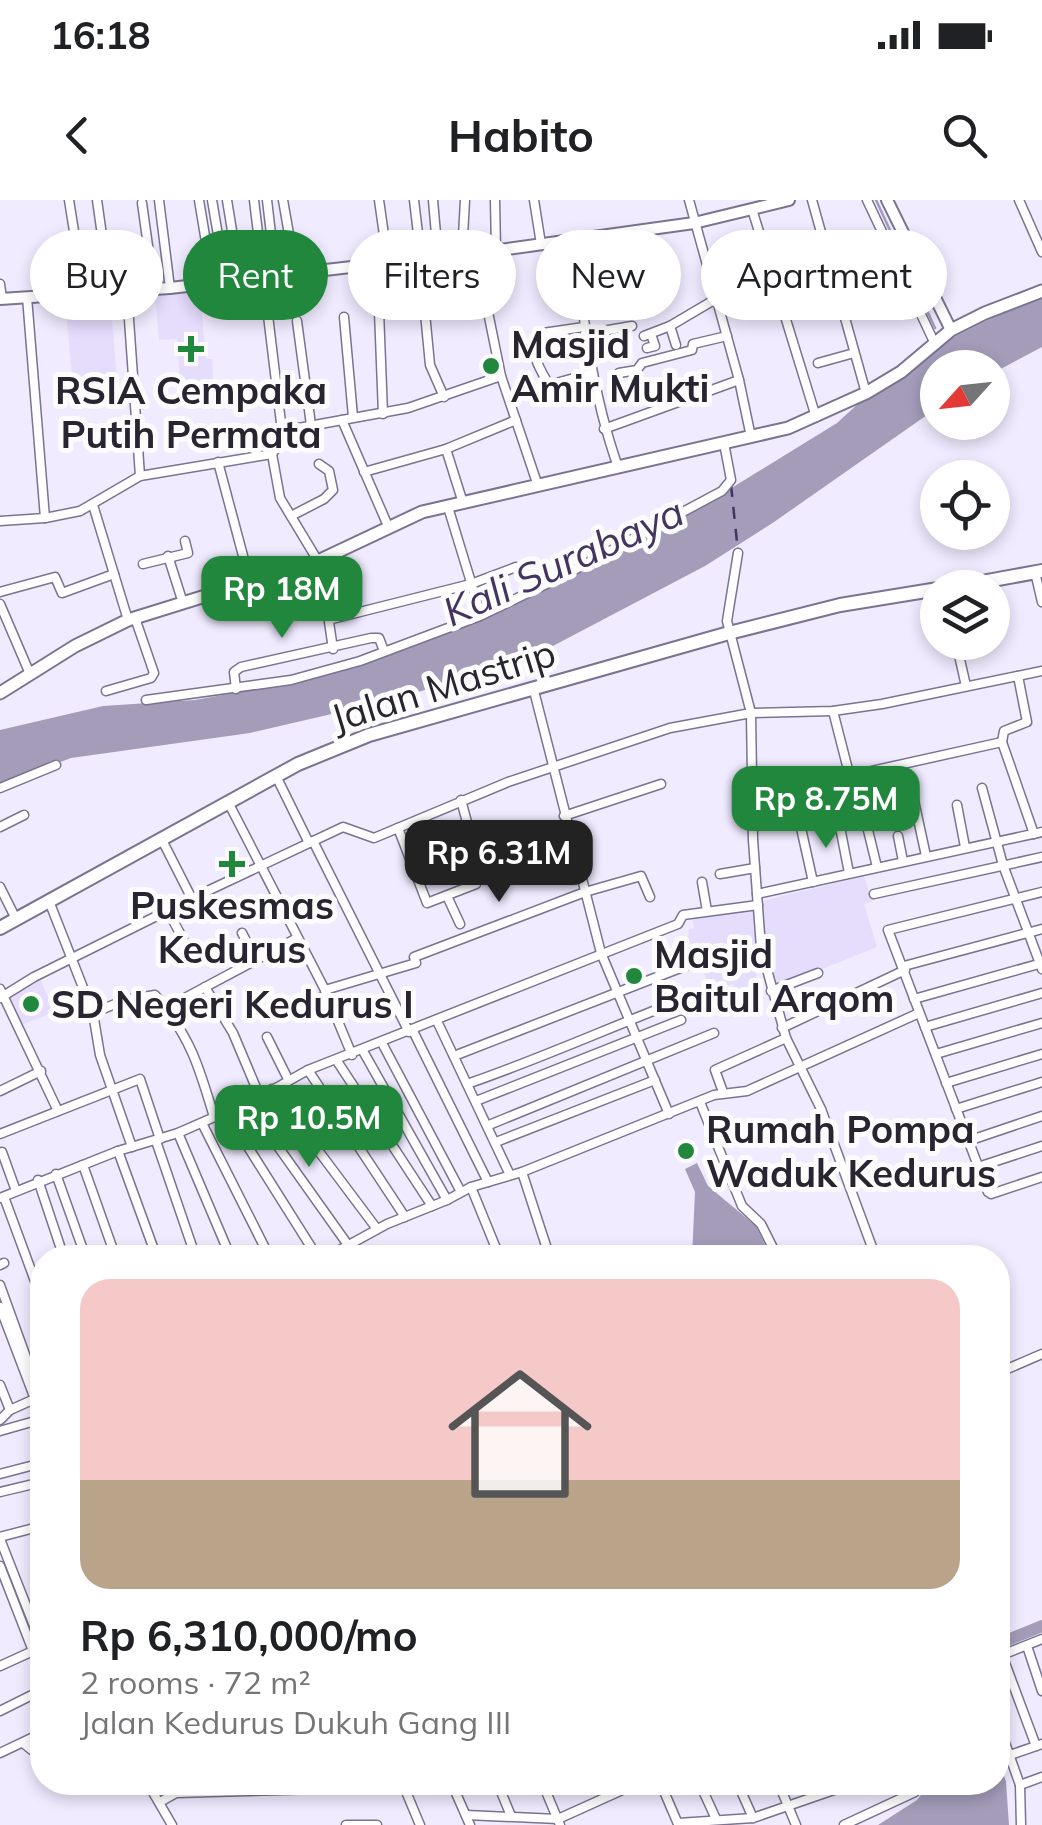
<!DOCTYPE html>
<meta charset="utf-8">
<style>
:root{--surface:#fff;--page:#f2f2f2;--text:#202124;--muted:#757577;--accent:#20873c}
body{margin:0;font-family:Mulish,sans-serif;background:var(--page);color:var(--text);height:100vh;display:flex;flex-direction:column;font-size:38px;white-space:nowrap}
*{box-sizing:border-box;margin:0}
p{font-size:32px;color:var(--muted)}
.icon{flex:none;width:55px;height:55px;fill:none;stroke:currentColor;stroke-width:2;stroke-linecap:round;stroke-linejoin:round}
.map{position:relative;flex:1;overflow:hidden}
.drawer{position:absolute;left:30px;top:1045px;width:980px;height:550px;display:flex;flex-direction:column;background:var(--surface);border-radius:40px;box-shadow:0 5px 15px #0003}
.drawer>*{flex:none}
.banner{position:absolute;left:30px;top:30px;width:982px;height:90px;display:flex;gap:20px}
.needle{width:65px;rotate:243deg}
.controls{position:absolute;left:920px;top:150px;display:grid;gap:20px}
.controls a{display:grid;place-items:center;width:90px;height:90px;border-radius:50%;background:var(--surface);box-shadow:0 5px 15px #0003;font-size:50px}
.price{position:absolute;translate:-50% -85px;padding:0 22px;border-radius:20px;background:var(--accent);color:#fff;font-size:32px;line-height:65px;filter:drop-shadow(0 2px 5px #0008)}
.price::after{content:'';position:absolute;left:50%;top:60px;width:30px;height:22px;margin-left:-15px;background:inherit;clip-path:polygon(0 0,100% 0,50% 100%)}
.price.on{background:#222;color:#fff}
ul{padding:0;list-style:none}
li{display:grid;align-content:center;gap:20px;height:530px;padding:0 50px}
li span{display:grid;place-items:center;height:310px;border-radius:30px;color:#555}
li>.icon{margin-inline-start:auto}
span .icon{width:180px;height:180px;fill:#fffc;stroke-width:1}
li b{font-size:42px}
.pill{padding:0 35px;border-radius:45px;background:var(--surface);box-shadow:0 5px 15px #0003;font-size:35px;line-height:90px}
.pill.on{background:var(--accent);color:#fff}
.status{display:flex;justify-content:space-between;align-items:center;height:70px;padding:0 50px;background:var(--surface);direction:ltr}
.status svg{height:28px;fill:currentColor}
header{display:flex;justify-content:space-between;align-items:center;height:130px;padding:0 50px;background:var(--surface);font-size:45px;font-weight:700}
.map>svg:first-child{display:block}
</style>
<div class="status"><b>16:18</b><svg viewBox="0 0 49 12"><path d="M0 12V9h3v3zM5 12V6h3v6zM10 12V3h3v9zM15 12V0h3v12zM26 1h20v11H26zM47 4h2v5h-2z"/></svg></div>
<header><svg class="icon" aria-label="back" viewBox="0 0 24 24"><path d="M15 5l-7 7 7 7"/></svg>Habito<svg class="icon" aria-label="search" viewBox="0 0 24 24"><circle cx="10" cy="10" r="6"/><path d="M15 15l6 6"/></svg></header>
<div class="map">
<svg width="1042" height="1625" viewBox="0 0 1042 1625">
<rect width="100%" height="100%" fill="#f0ebff"/>
<!-- built -->
<g fill="#e6ddfd">
<polygon points="200,92 206,159 212,159 214,192 181,194 177,139 159,140 155,95"/>
<polygon points="110,96 118,192 74,197 65,99"/>
<polygon points="864,676 872,701 864,704 877,747 775,788 769,784 762,701"/>
<polygon points="753,707 757,787 735,793 733,784 712,791 688,738 689,729 694,728 692,715"/>
<polygon points="40,779 55,812 21,825 7,796"/>
</g>
<!-- water -->
<g fill="#a49cb9">
<polygon points="1042,98 1042,147 993,173 992,168 938,168 937,208 774,322 705,366 530,458 392,500 250,533 71,558 0,585 0,530 103,506 195,500 300,481 370,462 453,430 613,354 733,287 837,223 860,202 954,137 1016,106"/>
<polygon points="697,963 708,986 756,1026 771,1057 692,1057 695,992 685,969"/>
<polygon points="998,1556 1006,1582 1009,1625 878,1625 917,1600 924,1591 922,1583 998,1582"/>
</g>
<g fill="none" stroke-linecap="round" stroke-linejoin="round">
<!-- stream -->
<polyline stroke="#a49cb9" stroke-width="2.5" points="876,0 935,128"/>
<!-- river -->
<polyline stroke="#a49cb9" stroke-width="12" points="998,1444 1042,1426"/>
<!-- ferry -->
<polyline stroke="#433560" stroke-width="2.5" stroke-dasharray="12 10" stroke-linecap="butt" points="731,285 738,352"/>
<!-- minor casing -->
<g stroke="#7b738f" stroke-width="11">
<g id="minor">
<polyline points="69,0 84,94"/>
<polyline points="97,0 110,92"/>
<polyline points="159,0 170,88"/>
<polyline points="199,0 213,84"/>
<polyline points="212,0 226,82"/>
<polyline points="227,0 240,80"/>
<polyline points="254,0 282,231 281,241 272,254"/>
<polyline points="267,0 276,76"/>
<polyline points="283,0 296,74"/>
<polyline points="379,0 388,63"/>
<polyline points="414,0 421,59"/>
<polyline points="433,0 438,57"/>
<polyline points="495,0 496,50"/>
<polyline points="534,0 541,44"/>
<polyline points="689,0 739,180 751,237"/>
<polyline points="812,0 866,193"/>
<polyline points="867,0 935,144"/>
<polyline points="1019,0 1042,52"/>
<polyline points="142,3 154,89"/>
<polyline points="752,9 816,217"/>
<path d="M647,30C649,57 647,81 652,106"/>
<path d="M574,40C583,118 592,193 618,267"/>
<polyline points="476,53 501,176 538,286"/>
<polyline points="462,54 465,0"/>
<polyline points="413,60 418,109 425,113 430,165 444,197"/>
<polyline points="0,84 2,99"/>
<polyline points="127,91 140,276"/>
<polyline points="775,92 832,74"/>
<polyline points="27,97 45,318"/>
<polyline points="379,111 383,214"/>
<polyline points="785,111 811,105 811,102 838,94"/>
<polyline points="344,117 353,217"/>
<polyline points="297,121 311,225"/>
<polyline points="670,126 676,145"/>
<path d="M584,127L536,134C529,153 540,169 549,185L592,173"/>
<polyline points="585,134 632,126"/>
<polyline points="644,136 670,126 714,100"/>
<polyline points="587,147 621,141"/>
<polyline points="647,148 655,146 651,134"/>
<polyline points="818,163 854,153"/>
<polyline points="619,173 637,170 642,163 692,150 693,144 727,136"/>
<polyline points="342,220 388,326"/>
<polyline points="604,229 739,180"/>
<polyline points="282,231 408,208 501,176"/>
<polyline points="446,249 463,303"/>
<polyline points="272,254 280,298 318,361"/>
<polyline points="218,262 250,382"/>
<polyline points="364,272 446,249 516,220"/>
<polyline points="93,305 128,420"/>
<polyline points="448,307 481,415"/>
<polyline points="291,316 324,299 333,290 329,271 319,264"/>
<polyline points="0,321 45,318 80,311 140,276 272,254"/>
<polyline points="738,353 727,421 751,513 753,640 761,748 786,838 821,909 876,1058"/>
<polyline points="168,356 183,403"/>
<polyline points="143,364 188,353 185,341"/>
<polyline points="1035,372 1042,402"/>
<polyline points="0,392 55,377 62,393 114,374"/>
<polyline points="0,404 30,474"/>
<polyline points="956,442 966,486"/>
<polyline points="333,449 329,422 332,419 471,384 516,367"/>
<polyline points="533,487 601,753 669,914"/>
<polyline points="236,489 234,472 241,467 371,438 379,438 384,451"/>
<polyline points="106,491 151,478 154,473 135,418"/>
<polyline points="146,500 291,480 360,461 480,416 565,375 722,291 731,280 724,243"/>
<polyline points="833,511 854,593"/>
<polyline points="1002,542 1034,634"/>
<polyline points="1002,542 1004,531 1027,522 1018,476"/>
<polyline points="276,576 309,643"/>
<polyline points="849,576 1002,542"/>
<polyline points="0,588 56,565"/>
<polyline points="982,588 1003,665 1042,769"/>
<polyline points="913,596 926,656"/>
<polyline points="461,600 477,659 568,629"/>
<polyline points="228,602 325,790 352,855"/>
<polyline points="957,605 965,647"/>
<polyline points="564,616 661,584"/>
<polyline points="865,618 877,667"/>
<polyline points="839,622 849,673"/>
<polyline points="0,627 24,615"/>
<polyline points="398,628 427,703 476,684"/>
<polyline points="801,628 813,682"/>
<polyline points="898,636 903,661"/>
<polyline points="162,640 192,699"/>
<polyline points="313,641 409,832"/>
<polyline points="720,674 755,668"/>
<polyline points="702,682 707,711"/>
<polyline points="0,687 16,719"/>
<polyline points="1042,692 888,730 988,992 991,994 1042,977"/>
<polyline points="757,694 1042,632"/>
<polyline points="874,694 1042,657"/>
<polyline points="447,696 460,724"/>
<polyline points="49,701 93,813 100,855 132,947"/>
<polyline points="168,711 183,739"/>
<polyline points="242,733 256,760"/>
<polyline points="904,766 1042,729"/>
<polyline points="205,787 233,833 260,897"/>
<polyline points="0,789 58,911"/>
<polyline points="325,790 416,763 414,757 585,692 641,676 650,697"/>
<polyline points="771,791 818,773"/>
<polyline points="0,798 34,777 201,694 343,627 374,638 508,582 670,528 751,513 833,511 882,504 1042,471"/>
<polyline points="914,799 1042,763"/>
<polyline points="166,808 297,738"/>
<path d="M93,813L125,800L155,795C190,836 199,866 214,917"/>
<polyline points="282,814 327,795"/>
<polyline points="437,821 510,975"/>
<polyline points="925,827 1042,793"/>
<polyline points="782,828 905,770"/>
<polyline points="413,831 488,982"/>
<polyline points="267,837 288,879"/>
<polyline points="382,843 461,992"/>
<polyline points="363,851 447,1000"/>
<polyline points="936,854 1042,823"/>
<polyline points="454,856 693,763"/>
<polyline points="337,861 432,1006"/>
<polyline points="308,870 405,1017"/>
<polyline points="946,883 1042,854"/>
<path d="M467,884C546,857 621,822 700,793"/>
<polyline points="272,889 377,1029"/>
<polyline points="0,891 41,871"/>
<polyline points="723,892 715,870 786,838"/>
<polyline points="476,901 681,820"/>
<polyline points="700,902 742,1006 761,1024 778,1058"/>
<polyline points="247,903 348,1045"/>
<polyline points="956,909 1042,882"/>
<polyline points="226,912 318,1058"/>
<polyline points="202,923 270,1058"/>
<polyline points="489,925 714,833"/>
<polyline points="178,933 231,1058"/>
<polyline points="0,934 140,879 160,939"/>
<polyline points="156,941 196,1058"/>
<polyline points="968,941 1042,916"/>
<polyline points="496,942 655,880"/>
<polyline points="118,951 157,1058"/>
<polyline points="2,952 16,991"/>
<polyline points="83,965 116,1058"/>
<polyline points="978,967 1042,946"/>
<polyline points="522,972 550,1058"/>
<polyline points="56,974 86,1058"/>
<polyline points="38,980 64,1058"/>
<polyline points="471,987 500,1058"/>
<polyline points="4,997 42,1100"/>
<polyline points="0,998 118,951 178,933 260,897 308,870 678,724 683,715 758,705"/>
<polyline points="325,1058 387,1024 447,1000 471,987 522,972 714,895 747,891 919,813"/>
<polyline points="0,1065 4,1063"/>
<polyline points="0,1085 40,1196"/>
<polyline points="0,1107 35,1199"/>
<polyline points="998,1173 1042,1154"/>
<polyline points="0,1185 10,1210"/>
<polyline points="0,1220 10,1210 39,1197"/>
<polyline points="0,1231 42,1219"/>
<polyline points="0,1274 42,1263"/>
<polyline points="0,1292 42,1282"/>
<polyline points="0,1337 42,1326"/>
<polyline points="0,1339 42,1446"/>
<polyline points="0,1366 42,1474"/>
<polyline points="1027,1446 1042,1491"/>
<polyline points="1002,1455 1036,1546"/>
<polyline points="1002,1455 1042,1439"/>
<polyline points="0,1466 33,1451"/>
<polyline points="0,1511 42,1490"/>
<polyline points="998,1523 1020,1585 1021,1625"/>
<polyline points="23,1543 42,1558"/>
<polyline points="0,1553 42,1533"/>
<polyline points="1010,1555 1042,1544"/>
<polyline points="147,1582 172,1625"/>
<polyline points="402,1582 420,1625"/>
<polyline points="451,1582 470,1625"/>
<polyline points="497,1582 511,1616"/>
<polyline points="542,1582 560,1625"/>
<polyline points="660,1582 678,1624"/>
<polyline points="699,1582 716,1619"/>
<polyline points="737,1582 753,1618"/>
<polyline points="778,1582 796,1625"/>
<polyline points="1020,1585 1042,1577"/>
<polyline points="177,1592 195,1582"/>
<polyline points="160,1602 176,1593 319,1589 384,1582"/>
<polyline points="466,1615 558,1619 640,1582"/>
<polyline points="678,1623 753,1618 857,1582"/>
<polyline points="346,1625 377,1625"/>
<polyline points="844,1625 915,1592 917,1582"/>
</g>
</g>
<!-- tertiary casing -->
<g stroke="#7b738f" stroke-width="14">
<g id="tertiary">
<polyline points="887,0 951,130"/>
<polyline points="0,99 170,88 507,49 694,23 789,0"/>
</g>
</g>
<!-- secondary casing -->
<g stroke="#7b738f" stroke-width="15">
<polyline id="secondary" points="0,493 75,446 128,420 318,361 422,312 788,228 866,193 901,172 951,130 985,113 1042,91"/>
</g>
<!-- primary casing -->
<g stroke="#7b738f" stroke-width="16">
<g id="primary">
<polyline points="949,388 1042,371"/>
<polyline points="0,728 298,564 369,535 729,433 840,405 938,389"/>
</g>
</g>
<!-- minor -->
<use href="#minor" stroke="#fff" stroke-width="8"/>
<!-- tertiary -->
<use href="#tertiary" stroke="#fff" stroke-width="10"/>
<!-- secondary -->
<use href="#secondary" stroke="#fff" stroke-width="11"/>
<!-- primary -->
<use href="#primary" stroke="#fff" stroke-width="12"/>
</g>
<!-- markers -->
<g fill="#20873c" stroke="#fcfcfc" stroke-width="4">
<path d="M186 134h10v10h10v10h-10v10h-10v-10h-10v-10h10z"/>
<circle cx="491" cy="166" r="10"/>
<path d="M227 649h10v10h10v10h-10v10h-10v-10h-10v-10h10z"/>
<circle cx="634" cy="776" r="10"/>
<circle cx="31" cy="804" r="10"/>
<circle cx="686" cy="951" r="10"/>
</g>
<g text-anchor="middle" dominant-baseline="central" stroke-width="10" stroke-linejoin="round" paint-order="stroke">
<!-- poi labels -->
<g font-size="38" font-weight="bold" fill="#282430" stroke="#fcfcfc" text-anchor="start">
<text x="511" y="144">Masjid<tspan x="511" dy="44">Amir Mukti</tspan></text>
<text x="191" y="190" text-anchor="middle">RSIA Cempaka<tspan x="191" dy="44">Putih Permata</tspan></text>
<text x="232" y="705" text-anchor="middle">Puskesmas<tspan x="232" dy="44">Kedurus</tspan></text>
<text x="654" y="754">Masjid<tspan x="654" dy="44">Baitul Arqom</tspan></text>
<text x="51" y="804">SD Negeri Kedurus I</text>
<text x="706" y="929">Rumah Pompa<tspan x="706" dy="44">Waduk Kedurus</tspan></text>
</g>
<!-- street labels -->
<g font-size="38" fill="#282430" stroke="#fcfcfc">
<text transform="translate(443 485) rotate(-17)">Jalan Mastrip</text>
</g>
<!-- water labels -->
<g font-size="40" font-style="italic" fill="#433560" stroke="#fcfcfc">
<text transform="translate(563 361) rotate(-24)">Kali Surabaya</text>
</g>
</g>
</svg>
<div class="controls">
<a><svg class="needle" viewBox="-14 -14 28 28"><path d="M0-13l5 13h-10z" fill="#e53935"/><path d="M0 13l5-13h-10z" fill="#757577"/></svg></a>
<a><svg class="icon" aria-label="locate" viewBox="0 0 24 24"><circle cx="12" cy="12" r="6"/><path d="M12 2v4M12 18v4M2 12h4M18 12h4"/></svg></a>
<a><svg class="icon" aria-label="layers" viewBox="0 0 24 24"><path d="M12 4l9 5-9 5-9-5zM3 14l9 5 9-5"/></svg></a>
</div>
<b class="price" style="left:282px;top:441px">Rp 18M</b>
<b class="price" style="left:826px;top:651px">Rp 8.75M</b>
<b class="price on" style="left:499px;top:705px">Rp 6.31M</b>
<b class="price" style="left:309px;top:970px">Rp 10.5M</b>
<div class="banner">
<a class="pill">Buy</a>
<a class="pill on">Rent</a>
<a class="pill">Filters</a>
<a class="pill">New</a>
<a class="pill">Apartment</a>
</div>
<section class="drawer">
<ul>
<li><span style="background:linear-gradient(#f6c9c9 65%,#b9a48a 0)"><svg class="icon" aria-label="home" viewBox="0 0 24 24"><path d="M3 11l9-7 9 7M6 9v11h12V9"/></svg></span><div><b>Rp 6,310,000/mo</b><p>2 rooms · 72 m²</p><p>Jalan Kedurus Dukuh Gang III</p></div></li>
</ul>
</section>
</div>
